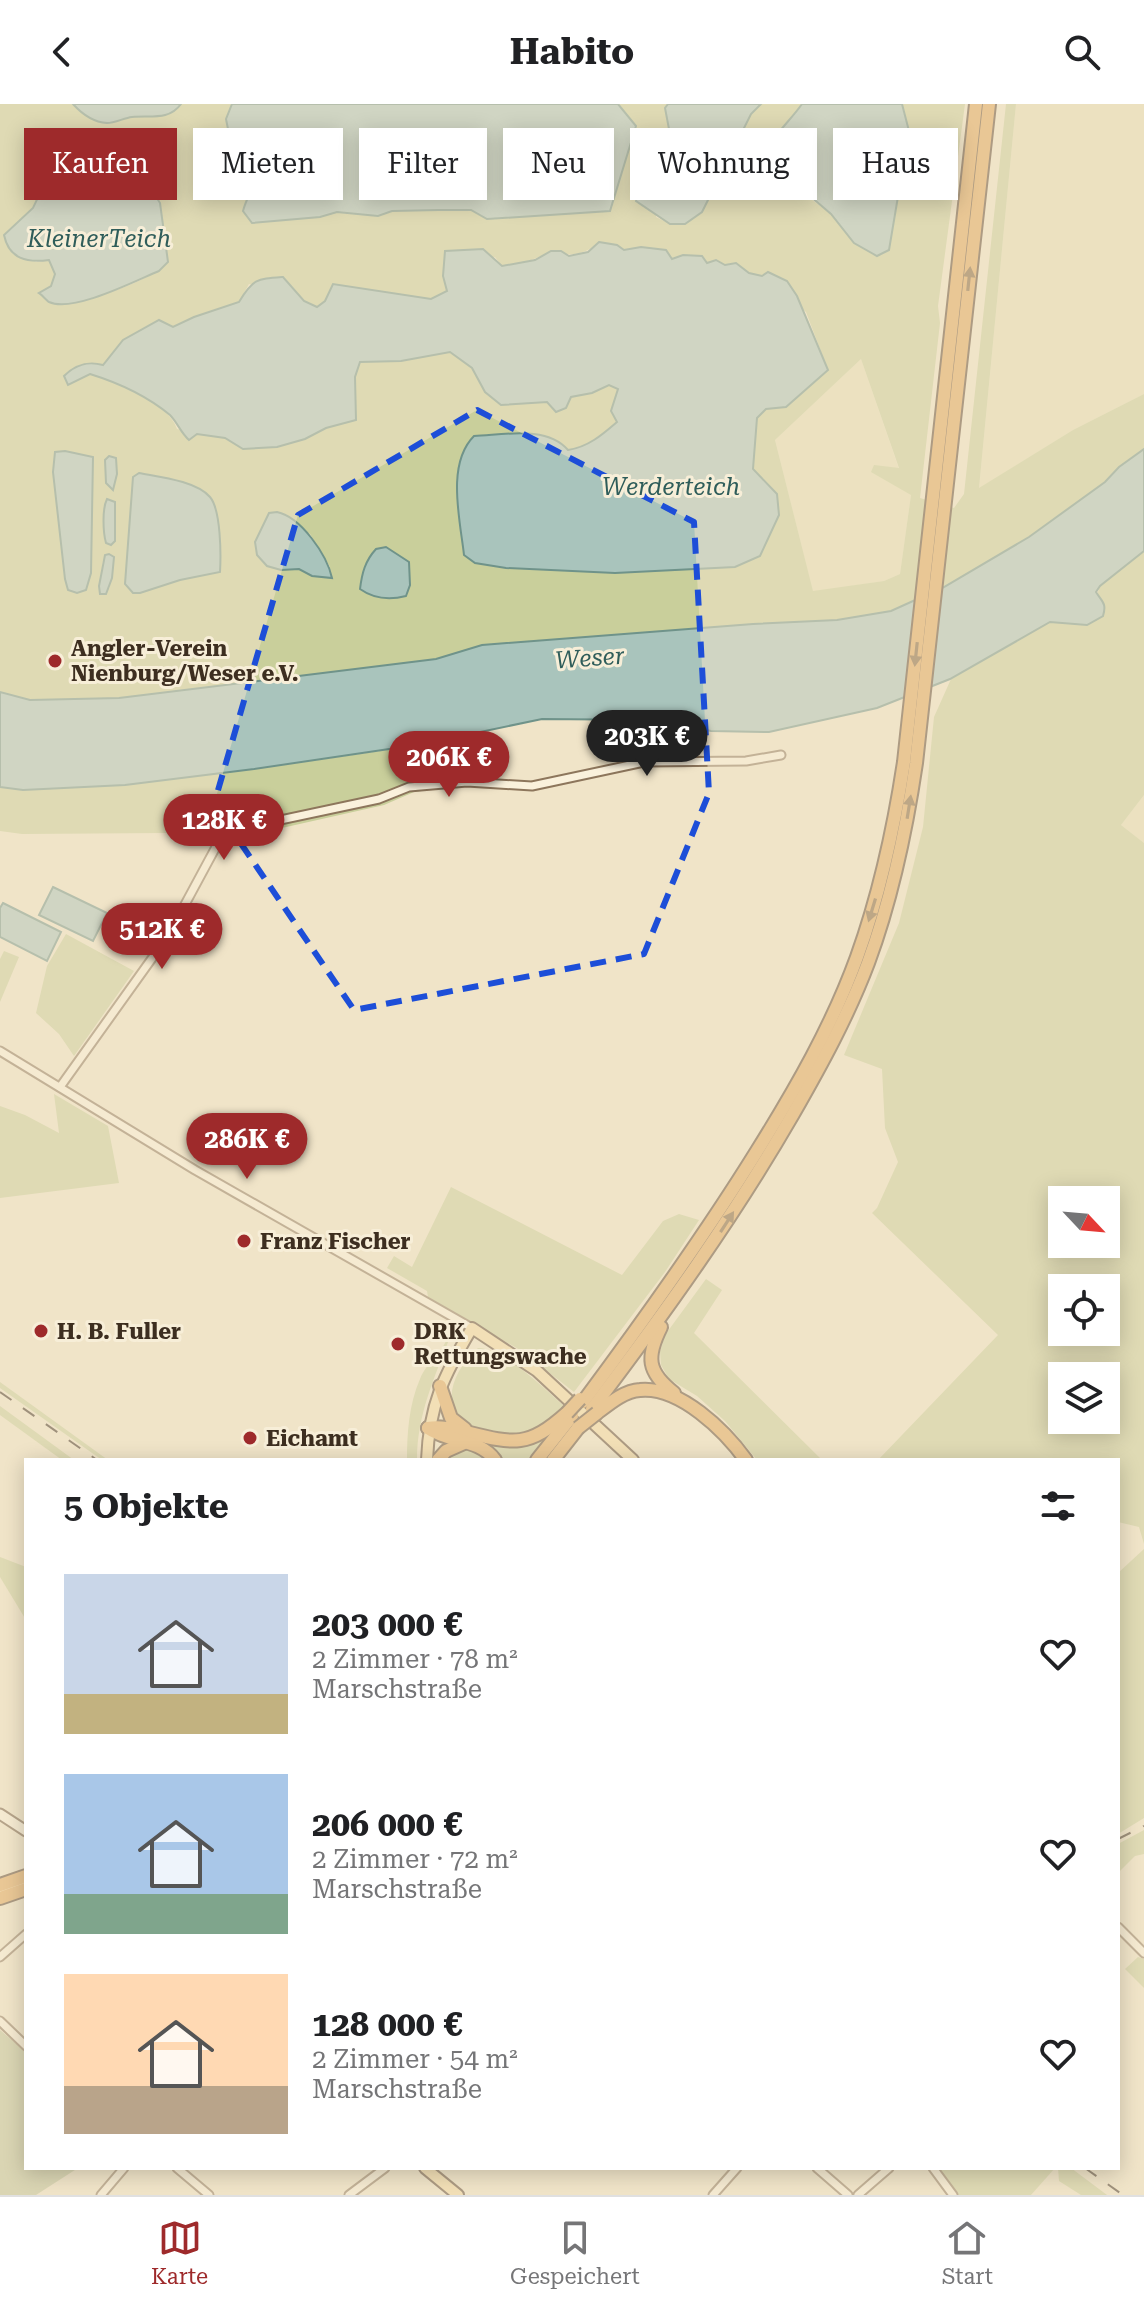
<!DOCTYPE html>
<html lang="de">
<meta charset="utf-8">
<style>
:root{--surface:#fff;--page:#f2f2f2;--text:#202124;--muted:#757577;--line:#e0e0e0;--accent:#9e2a2b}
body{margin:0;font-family:"Roboto Serif",serif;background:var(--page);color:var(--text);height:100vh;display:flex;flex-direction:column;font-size:30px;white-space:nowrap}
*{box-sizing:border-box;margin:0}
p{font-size:26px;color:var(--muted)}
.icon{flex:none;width:44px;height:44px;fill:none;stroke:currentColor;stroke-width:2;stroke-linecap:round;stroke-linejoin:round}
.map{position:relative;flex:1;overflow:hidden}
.sheet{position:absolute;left:24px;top:1354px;width:1096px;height:712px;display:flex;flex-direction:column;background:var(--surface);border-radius:0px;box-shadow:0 4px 20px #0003}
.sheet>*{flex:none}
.guide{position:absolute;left:24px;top:24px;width:1096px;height:72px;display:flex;gap:16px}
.needle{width:52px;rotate:116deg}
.controls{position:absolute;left:1048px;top:1082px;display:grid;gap:16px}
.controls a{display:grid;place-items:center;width:72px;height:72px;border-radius:0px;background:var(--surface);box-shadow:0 4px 20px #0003;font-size:40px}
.price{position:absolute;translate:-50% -68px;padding:0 18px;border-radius:28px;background:var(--accent);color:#fff;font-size:26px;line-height:52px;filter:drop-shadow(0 2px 4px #0008)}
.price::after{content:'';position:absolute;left:50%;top:48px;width:24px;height:18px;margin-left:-12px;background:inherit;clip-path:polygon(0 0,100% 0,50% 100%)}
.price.active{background:#222;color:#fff}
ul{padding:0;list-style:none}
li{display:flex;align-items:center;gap:24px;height:200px;padding:0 40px}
li span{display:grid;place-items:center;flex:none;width:224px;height:160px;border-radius:0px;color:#555}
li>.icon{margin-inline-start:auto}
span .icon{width:96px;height:96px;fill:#fffc;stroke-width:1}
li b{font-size:34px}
h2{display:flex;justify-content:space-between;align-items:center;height:96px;padding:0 40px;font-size:34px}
.tag{padding:0 28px;border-radius:0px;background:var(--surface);box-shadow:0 4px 20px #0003;font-size:28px;line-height:72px}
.tag.active{background:var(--accent);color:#fff}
header{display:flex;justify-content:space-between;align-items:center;height:104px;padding:0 40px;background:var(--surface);font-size:36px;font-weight:700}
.tabs{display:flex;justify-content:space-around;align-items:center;height:112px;border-top:2px solid var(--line);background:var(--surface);font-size:22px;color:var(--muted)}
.tabs a{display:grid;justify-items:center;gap:4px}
.tabs .active{color:var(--accent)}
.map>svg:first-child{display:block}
</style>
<header><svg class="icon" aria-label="back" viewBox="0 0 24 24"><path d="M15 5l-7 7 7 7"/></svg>Habito<svg class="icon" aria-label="search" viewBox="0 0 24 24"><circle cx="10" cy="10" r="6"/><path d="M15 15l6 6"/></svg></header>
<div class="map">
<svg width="1144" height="2091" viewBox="0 0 1144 2091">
<rect width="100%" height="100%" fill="#f0e4c8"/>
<!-- farmland -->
<g fill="#e6deb5">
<polygon points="1016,0 1144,0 1144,290 1073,326 979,385"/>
<polygon points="861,255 899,365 911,391 900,470 884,477 813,488 775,336"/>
<polygon points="1144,691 1144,739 1121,721"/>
</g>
<!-- green -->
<g fill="#c9cf9b" fill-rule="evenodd">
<path d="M0,0H73C82,10 92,18 107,19C115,19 124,14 132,13C150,11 169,16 181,0H232L226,16C243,41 270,63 247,90L252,119L320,113L337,108L378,112L392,107L438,106H471L487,115L635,22L618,0H668L665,4L669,25L656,42V113L670,120L685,119L702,108L751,10L761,0H802C791,16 775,29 768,45L776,61L807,92L831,110L854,139L889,146L909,27L902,0H965L938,202L940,219L920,394L954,404L964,390L1006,0H1016L979,384L1073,326L1144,290V345L1119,363L1105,378L1029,433L944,483L892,507L837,516L753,520L482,541L436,555L119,594L30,596L0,588ZM59,82L68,86L120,85L153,88L160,99L168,158C144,181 94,194 62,200L51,182L55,170L49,156L36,158L4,132ZM600,138L617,141L624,146C649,141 651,150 673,155C692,159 717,162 736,159L749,169L762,172L806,208L828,266L786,303L766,305L757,314L753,365L735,463C648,467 562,472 475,459L474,332L535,330L568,346L580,344L599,334L618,318L611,307L618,284L609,281L592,289L571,293L566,304L548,298L501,301L485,288L472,264L450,247L401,257L360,258L355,273L356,316L326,324L305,335L244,345L225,334L177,325C168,297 116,278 90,270L103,261L123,236L158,217L173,223L194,213L239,198L249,180L317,203L325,197L333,180L432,195L447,188L443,172L495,153L502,162C521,160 535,156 551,147C571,153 584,151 600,138ZM861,255L899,364L874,361L871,368L911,391L900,470L884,477L813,487L775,336ZM93,354L91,469L68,486L65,475L53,368ZM115,398V437L104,400ZM216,402L220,468L180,476ZM269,409L286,410L301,425L310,430L330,463L312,472L255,438ZM386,444L409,458L410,481L406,492C391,496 374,494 360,485ZM114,453L109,485L99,482L103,457Z"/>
<path d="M1144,447V691L1121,721L1144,739V1440L1139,1423L1118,1418V1356H878L998,1231L872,1109L877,1104L898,1058L885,1024L882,965L844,951L899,819L923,723L934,613L951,575L1050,518L1087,521L1100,482ZM1062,1096H1106V1140H1062ZM1062,1184H1106V1228H1062ZM1062,1272H1106V1316H1062Z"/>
<polygon points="414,642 450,658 463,681 414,688 384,701 206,741 166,729 22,730 0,727 0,683 23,686 263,664"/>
<polygon points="66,830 134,867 74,952 59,930 36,909 47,862"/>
<polygon points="4,847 19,853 0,898 0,855"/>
<polygon points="54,990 108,1022 119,1079 0,1094 0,1002 25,1011 59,1029"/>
<polygon points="451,1083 622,1171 663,1117 679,1110 699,1116 665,1168 574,1288 520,1246 428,1193 427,1187 387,1164 394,1152 412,1163"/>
<polygon points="706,1175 722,1186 694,1229 822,1356 757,1356 725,1317 697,1292 669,1275 661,1261 660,1248 665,1231"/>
<path d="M450,1227V1233C434,1275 417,1311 417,1356H407C407,1329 409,1300 420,1275C427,1257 444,1249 450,1227Z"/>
<path d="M478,1244C503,1244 545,1285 564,1302C554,1314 540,1328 524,1332C512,1335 499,1332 487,1329C437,1315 446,1273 478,1244Z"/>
<polygon points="0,1278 108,1356 102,1356 0,1284"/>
<polygon points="0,1302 74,1356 62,1356 0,1311"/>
<polygon points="441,1327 525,1341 545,1334 527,1356 500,1356"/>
<polygon points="473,1343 492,1356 442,1356 448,1349"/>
<polygon points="1144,1445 1144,1714 1118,1730 1118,1469"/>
<polygon points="0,1453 26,1463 26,1516 0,1473"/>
<polygon points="1144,1726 1144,1750 1135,1752 1118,1769 1118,1740"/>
<polygon points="1138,1853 1144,1855 1144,1884 1125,1865"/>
<polygon points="937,2064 1055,2064 1031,2091 957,2091"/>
<polygon points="1058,2064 1071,2064 1107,2091 1081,2091 1059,2077"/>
</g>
<!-- cemetery -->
<polygon fill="#bfc49a" points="0,1926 26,1948 26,2064 78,2064 36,2091 0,2091"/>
<!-- water -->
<g fill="#a9c4bc" stroke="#6f938a" stroke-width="2">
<path d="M73,0H181C169,17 150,11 132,13C124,14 115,19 107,19C92,18 82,10 73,0Z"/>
<path d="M232,0H618L636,22L610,107L487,115L471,106H438L392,107L378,112L337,108L320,113L252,119L243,107C248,88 257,82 257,63L233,50L226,15Z"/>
<path d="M668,0H761L751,10L702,108L685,120H670L636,97C643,70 652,48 669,25L665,4Z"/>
<path d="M802,0H902L909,27L889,146L877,152L854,139L831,110L789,74L776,61L768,45C775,29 791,16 802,0Z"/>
<path d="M50,76L68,86L96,81L153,88L160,99L168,158L159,167C135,177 73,209 49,198C47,197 41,190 39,189L51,182L55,170L49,156C27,159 9,155 4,131L33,104L42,85Z"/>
<path d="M599,138L617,141L624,146L641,143L666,146L672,155L683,151L702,152L707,159L716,156L725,161L736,159L749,169L762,172L768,168L787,177L797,192L828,266L786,303L766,305L757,314L753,365L777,390L779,411L760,452L735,463L615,469L506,464L475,459L464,451C460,415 446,360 474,332C503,331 547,321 568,346C588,343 602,331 617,318L611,307L618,285L609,281L592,289L571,293L566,304L556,308L547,298L501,301L485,288L472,264L450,248L401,257L360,258L355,273L356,316L326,324L305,335L277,343L243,345L225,334L197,330L189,336C181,329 177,318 170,311C147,292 119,279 90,270L68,281L64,272C76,260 88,257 103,261L123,236L159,216L173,223L194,213L239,198C253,175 256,175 283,173L304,197L317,203L325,197L333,180L431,195L447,187L443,172L445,147L483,145L502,162L535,156L551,147H561L569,152L588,148Z"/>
<path d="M1144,345V447L1100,482L1096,488C1102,498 1107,499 1103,512L1087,521L1050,518L950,575L877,604L769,628L711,627L658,616L542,615L423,640L254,665L125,681L23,686L0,683V588L30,596L119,594L436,555L482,541L753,520L837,516L891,507L944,483L1029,433L1105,378L1119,363Z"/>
<polygon points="65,347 93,353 91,469 86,486 77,489 68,486 65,475 53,368 55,348"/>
<polygon points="109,352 116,354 117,370 113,386 106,379 105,356"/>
<path d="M139,369C160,373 196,377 210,393C221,406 221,451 220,468L180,476L140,489H133L125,480L133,373Z"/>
<path d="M107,395L115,398V437L111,441L106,439C103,428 102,405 107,395Z"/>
<path d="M277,408C301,413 327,451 332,474L312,472L299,465L281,466L267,462L257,451L255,438L269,409Z"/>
<path d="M386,443L409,458L410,481L406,492C390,496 374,495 360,485C362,469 365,457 376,445Z"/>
<polygon points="109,450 114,453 112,474 106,490 100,490 99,482 105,451"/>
<polygon points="53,783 107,809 93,837 39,811"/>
<polygon points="3,799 61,828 47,857 0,833 0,804"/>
</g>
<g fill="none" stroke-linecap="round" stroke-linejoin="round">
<!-- street casing -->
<g stroke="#8d765c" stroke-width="11">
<g id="street">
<polyline points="0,947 195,1066 472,1224"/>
<polyline points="60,983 168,832 224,728 379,695 409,683 467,678 532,682 644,658 746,657 781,651"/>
<polyline points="1118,1823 1144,1849"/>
<polyline points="0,1853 26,1830"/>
<polyline points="0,1917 26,1942"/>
<polyline points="177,2064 209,2091"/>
<polyline points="817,2064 848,2091"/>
<polyline points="933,2064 953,2091"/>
<polyline points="101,2091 124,2064"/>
<polyline points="349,2091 385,2064"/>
<polyline points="713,2091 737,2064"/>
<polyline points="858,2091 889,2064"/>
</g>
</g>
<!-- secondary casing -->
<g stroke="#6f573f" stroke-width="13">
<polyline id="secondary" points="0,1710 26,1727"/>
</g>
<!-- primary casing -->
<g stroke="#5b4430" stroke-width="14">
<g id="primary">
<path d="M427,1356C429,1301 444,1271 472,1224L537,1267L633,1356"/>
<polyline points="0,1788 26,1778"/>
<polyline points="425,2064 458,2091"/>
</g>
</g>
<!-- highway casing -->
<g stroke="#5b4430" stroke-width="16">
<g id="highway">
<path d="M661,1223C646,1253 647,1268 674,1289"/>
<polyline points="440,1282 451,1314 465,1325"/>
<path d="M583,1298C644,1216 703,1134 757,1047C795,986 832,922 857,853C880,789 894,724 904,658L976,0"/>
<path d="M592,1305C664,1210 733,1114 793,1010C821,961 848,912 868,859C892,794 906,727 916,659L989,0"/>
<path d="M597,1309C610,1299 624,1287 640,1286C680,1282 725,1327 746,1356"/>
<path d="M428,1324C441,1322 453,1325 466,1328C514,1340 528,1344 567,1309"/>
<path d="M428,1324C449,1339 479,1334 495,1356"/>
<polyline points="438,1356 446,1347 464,1339"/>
<polyline points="537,1356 572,1312"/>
<polyline points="553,1356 578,1324"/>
<polyline points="0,1781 26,1772"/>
<polyline points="0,1794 26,1785"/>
</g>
</g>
<!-- street -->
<use href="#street" stroke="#faf1dc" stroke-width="7"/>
<!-- secondary -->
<use href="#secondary" stroke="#faf1dc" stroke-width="9"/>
<!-- primary -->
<use href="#primary" stroke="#f3d9a0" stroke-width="10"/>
<!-- highway -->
<use href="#highway" stroke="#e0a458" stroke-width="12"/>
<!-- rail -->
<g stroke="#3d2e20" stroke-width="2" stroke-dasharray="14 14" stroke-linecap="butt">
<polyline points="0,1288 97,1356"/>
<polyline points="1118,1735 1144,1722"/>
<polyline points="1085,2064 1123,2091"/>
</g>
<!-- highway-bridge casing -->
<g stroke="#5b4430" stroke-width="16" stroke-linecap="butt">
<g id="highway-bridge">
<polyline points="567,1309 580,1295"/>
<polyline points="578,1324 597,1309"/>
</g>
</g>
<!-- highway-bridge -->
<use href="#highway-bridge" stroke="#e0a458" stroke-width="12"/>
</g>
<!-- one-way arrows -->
<defs><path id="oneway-solid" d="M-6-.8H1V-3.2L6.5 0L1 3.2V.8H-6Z" transform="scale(2)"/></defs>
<g fill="#7e5d36">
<use href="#oneway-solid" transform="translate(969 175) rotate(-84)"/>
<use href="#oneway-solid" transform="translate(916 550) rotate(96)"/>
<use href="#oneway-solid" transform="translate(909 703) rotate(-81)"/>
<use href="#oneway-solid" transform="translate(872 806) rotate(107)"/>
<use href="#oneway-solid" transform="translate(727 1118) rotate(-57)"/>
</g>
<!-- marked area -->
<path d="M0 0H1144V2091H0ZM477,306L694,418L709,689L644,850L354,906L214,700L298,411Z" fill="#f0e4c8" fill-opacity=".55" fill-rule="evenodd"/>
<path fill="none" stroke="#1d4ed8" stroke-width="6" stroke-dasharray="16 10" stroke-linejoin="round" d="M477,306L694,418L709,689L644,850L354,906L214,700L298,411Z"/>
<!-- markers -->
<g fill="#9e2a2b" stroke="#f7eed8" stroke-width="3">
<circle cx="55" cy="557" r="8"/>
<circle cx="244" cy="1137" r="8"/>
<circle cx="41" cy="1227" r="8"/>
<circle cx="398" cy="1240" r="8"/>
<circle cx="250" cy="1334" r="8"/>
</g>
<g text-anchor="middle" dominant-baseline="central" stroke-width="6" stroke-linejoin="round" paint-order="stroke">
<!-- poi labels -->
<g font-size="22" font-weight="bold" fill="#3d2e20" stroke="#f7eed8" text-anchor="start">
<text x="71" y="544">Angler-Verein<tspan x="71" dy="25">Nienburg/Weser e.V.</tspan></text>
<text x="260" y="1137">Franz Fischer</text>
<text x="57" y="1227">H. B. Fuller</text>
<text x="414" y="1227">DRK<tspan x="414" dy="25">Rettungswache</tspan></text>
<text x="266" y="1334">Eichamt</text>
</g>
<!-- water labels -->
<g font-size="24" font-style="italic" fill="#2f5d5a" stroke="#f7eed8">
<text x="99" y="135">KleinerTeich</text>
<text x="671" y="383">Werderteich</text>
<text transform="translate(590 554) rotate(-4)">Weser</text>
</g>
</g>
</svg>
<div class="controls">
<a><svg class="needle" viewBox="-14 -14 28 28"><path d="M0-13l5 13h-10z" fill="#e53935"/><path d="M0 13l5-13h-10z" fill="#757577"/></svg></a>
<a><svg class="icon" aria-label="locate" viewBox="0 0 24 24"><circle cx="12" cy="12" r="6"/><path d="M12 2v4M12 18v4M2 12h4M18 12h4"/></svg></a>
<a><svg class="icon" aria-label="layers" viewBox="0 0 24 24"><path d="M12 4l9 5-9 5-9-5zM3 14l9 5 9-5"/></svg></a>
</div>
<b class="price active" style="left:647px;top:674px">203K €</b>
<b class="price" style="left:449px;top:695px">206K €</b>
<b class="price" style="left:224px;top:758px">128K €</b>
<b class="price" style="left:162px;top:867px">512K €</b>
<b class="price" style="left:247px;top:1077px">286K €</b>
<div class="guide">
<a class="tag active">Kaufen</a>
<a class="tag">Mieten</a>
<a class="tag">Filter</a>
<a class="tag">Neu</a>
<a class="tag">Wohnung</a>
<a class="tag">Haus</a>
</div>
<section class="sheet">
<h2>5 Objekte<svg class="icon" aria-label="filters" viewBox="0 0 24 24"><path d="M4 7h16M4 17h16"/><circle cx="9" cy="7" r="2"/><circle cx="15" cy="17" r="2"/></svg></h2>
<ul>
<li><span style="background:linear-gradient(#c9d6e8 75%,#c2b280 0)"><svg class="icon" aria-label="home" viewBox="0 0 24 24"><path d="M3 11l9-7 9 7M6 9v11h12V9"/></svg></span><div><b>203 000 €</b><p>2 Zimmer · 78 m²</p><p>Marschstraße</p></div><svg class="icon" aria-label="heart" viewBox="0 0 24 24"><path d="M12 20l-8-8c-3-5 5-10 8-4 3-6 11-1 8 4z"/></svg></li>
<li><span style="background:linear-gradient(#a9c7e8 75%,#7fa58c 0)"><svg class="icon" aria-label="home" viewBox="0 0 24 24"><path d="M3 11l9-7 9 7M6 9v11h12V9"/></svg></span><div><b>206 000 €</b><p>2 Zimmer · 72 m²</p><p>Marschstraße</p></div><svg class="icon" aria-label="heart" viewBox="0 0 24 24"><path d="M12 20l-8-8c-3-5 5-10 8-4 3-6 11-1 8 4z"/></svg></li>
<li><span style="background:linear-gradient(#ffd9b3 70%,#b9a48a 0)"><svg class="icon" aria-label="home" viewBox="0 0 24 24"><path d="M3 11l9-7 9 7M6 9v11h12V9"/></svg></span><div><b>128 000 €</b><p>2 Zimmer · 54 m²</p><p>Marschstraße</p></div><svg class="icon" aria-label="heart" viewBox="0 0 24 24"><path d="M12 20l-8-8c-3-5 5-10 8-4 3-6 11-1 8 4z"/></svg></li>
</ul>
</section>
</div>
<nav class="tabs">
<a class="active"><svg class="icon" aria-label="map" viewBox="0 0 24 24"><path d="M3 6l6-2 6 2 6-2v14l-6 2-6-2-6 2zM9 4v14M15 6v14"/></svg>Karte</a>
<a><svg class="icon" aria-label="saved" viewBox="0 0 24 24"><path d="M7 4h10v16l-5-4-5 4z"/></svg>Gespeichert</a>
<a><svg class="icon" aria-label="home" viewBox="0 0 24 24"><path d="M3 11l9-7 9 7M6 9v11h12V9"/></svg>Start</a>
</nav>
